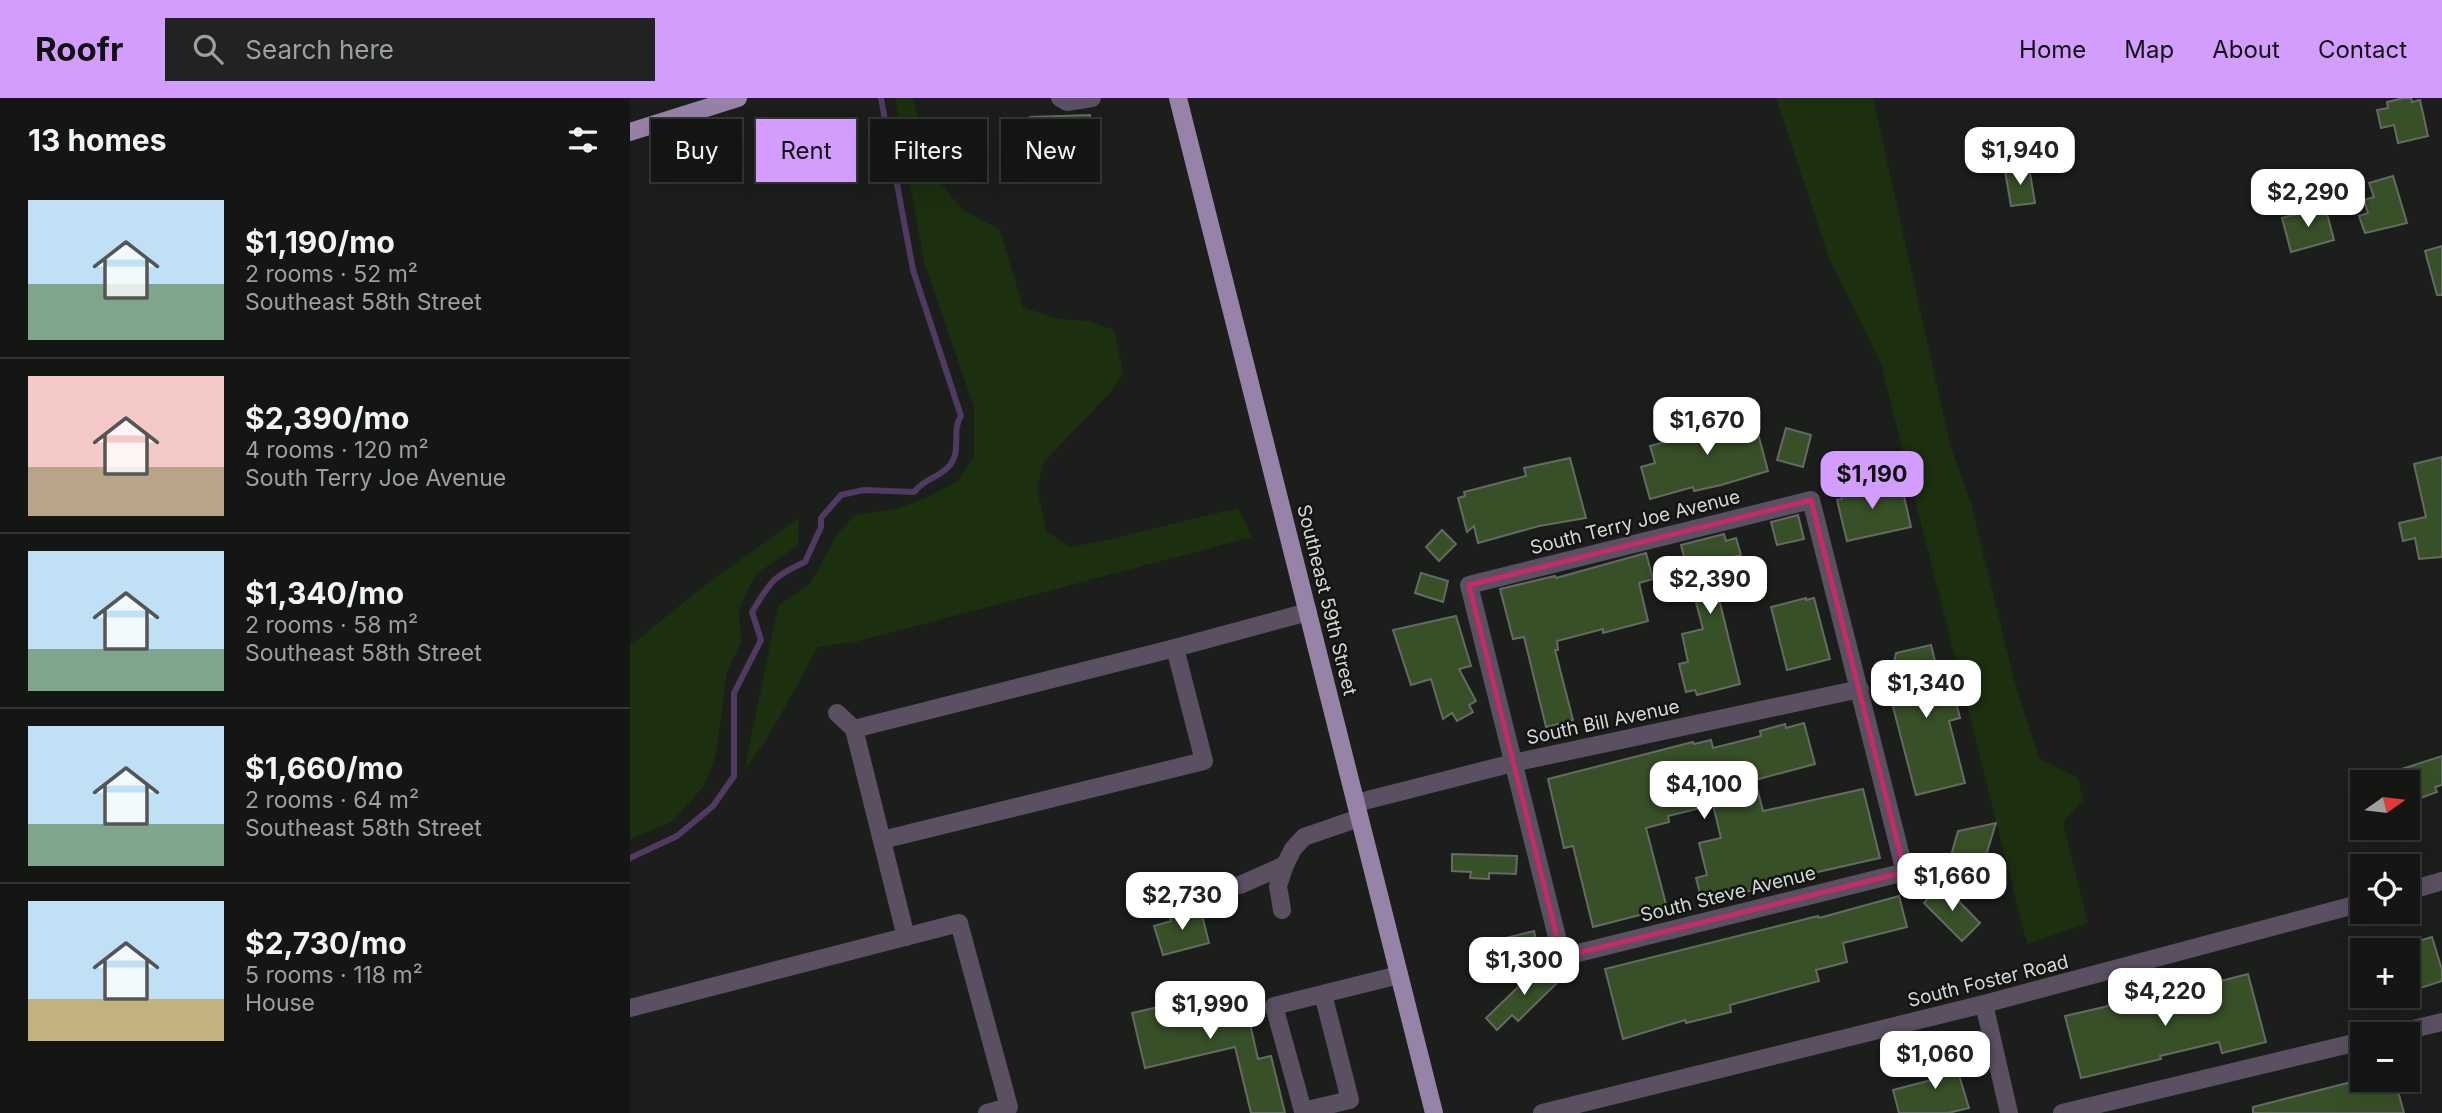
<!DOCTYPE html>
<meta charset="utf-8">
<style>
:root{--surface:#141614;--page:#212322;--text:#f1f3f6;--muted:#9d9fa0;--line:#333534;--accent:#d29dfd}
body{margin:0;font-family:Inter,sans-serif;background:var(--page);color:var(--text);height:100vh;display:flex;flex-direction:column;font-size:26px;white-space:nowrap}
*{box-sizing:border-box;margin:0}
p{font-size:23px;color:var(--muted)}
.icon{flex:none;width:38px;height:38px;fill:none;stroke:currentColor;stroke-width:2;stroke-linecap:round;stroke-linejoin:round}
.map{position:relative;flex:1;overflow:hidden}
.panel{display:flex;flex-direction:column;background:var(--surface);width:630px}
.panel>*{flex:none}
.banner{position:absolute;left:21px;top:21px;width:665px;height:63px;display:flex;gap:14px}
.needle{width:46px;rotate:76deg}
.buttons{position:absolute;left:1720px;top:672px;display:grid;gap:14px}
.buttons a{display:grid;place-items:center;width:70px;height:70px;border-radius:0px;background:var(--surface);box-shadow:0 7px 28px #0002,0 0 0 2px var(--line);font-size:35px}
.price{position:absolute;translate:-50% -60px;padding:0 16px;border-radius:14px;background:#fff;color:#222;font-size:23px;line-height:46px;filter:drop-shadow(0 2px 4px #0008)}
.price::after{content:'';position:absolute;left:50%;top:42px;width:21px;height:16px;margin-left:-10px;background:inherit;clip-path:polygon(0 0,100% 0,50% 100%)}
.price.selected{background:var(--accent);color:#111}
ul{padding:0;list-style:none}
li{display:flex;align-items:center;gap:21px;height:175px;padding:0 28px}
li+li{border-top:2px solid var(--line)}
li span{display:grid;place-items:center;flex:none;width:196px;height:140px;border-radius:0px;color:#555}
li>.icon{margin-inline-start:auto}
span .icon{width:84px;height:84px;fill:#fffc;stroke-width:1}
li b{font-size:30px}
h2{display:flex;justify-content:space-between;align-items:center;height:84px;padding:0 28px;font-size:30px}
.tag{padding:0 24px;border-radius:0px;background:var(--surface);box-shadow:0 7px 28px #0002,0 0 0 2px var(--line);font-size:24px;line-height:63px}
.tag.selected{background:var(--accent);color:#111}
header{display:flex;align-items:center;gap:42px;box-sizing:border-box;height:98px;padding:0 35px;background:var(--accent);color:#111}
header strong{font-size:33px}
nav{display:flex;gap:38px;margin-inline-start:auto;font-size:24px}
.search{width:490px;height:63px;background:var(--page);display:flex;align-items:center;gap:18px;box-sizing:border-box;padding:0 24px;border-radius:0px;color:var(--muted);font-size:26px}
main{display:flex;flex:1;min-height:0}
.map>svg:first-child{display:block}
</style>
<header>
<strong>Roofr</strong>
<div class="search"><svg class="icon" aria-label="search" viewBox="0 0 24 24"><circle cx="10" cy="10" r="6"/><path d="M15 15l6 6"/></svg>Search here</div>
<nav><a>Home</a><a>Map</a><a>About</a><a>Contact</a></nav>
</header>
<main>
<section class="panel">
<h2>13 homes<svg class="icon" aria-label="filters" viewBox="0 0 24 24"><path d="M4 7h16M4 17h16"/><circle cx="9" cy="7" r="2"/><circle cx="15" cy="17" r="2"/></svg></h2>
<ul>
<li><span style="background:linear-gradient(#bfe0f5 60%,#7fa58c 0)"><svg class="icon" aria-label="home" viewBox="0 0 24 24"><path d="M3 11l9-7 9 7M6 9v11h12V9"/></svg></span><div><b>$1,190/mo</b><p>2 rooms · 52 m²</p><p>Southeast 58th Street</p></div></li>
<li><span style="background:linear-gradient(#f6c9c9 65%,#b9a48a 0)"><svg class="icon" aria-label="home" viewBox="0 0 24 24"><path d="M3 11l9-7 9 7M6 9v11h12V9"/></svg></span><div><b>$2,390/mo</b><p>4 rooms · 120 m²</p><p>South Terry Joe Avenue</p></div></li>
<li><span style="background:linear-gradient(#bfe0f5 70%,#7fa58c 0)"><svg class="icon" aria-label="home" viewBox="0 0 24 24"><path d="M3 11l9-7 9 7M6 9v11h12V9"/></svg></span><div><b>$1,340/mo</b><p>2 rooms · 58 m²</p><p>Southeast 58th Street</p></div></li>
<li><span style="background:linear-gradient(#bfe0f5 70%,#7fa58c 0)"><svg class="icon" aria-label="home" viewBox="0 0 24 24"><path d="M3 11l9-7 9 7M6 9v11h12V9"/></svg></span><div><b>$1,660/mo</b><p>2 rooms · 64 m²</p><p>Southeast 58th Street</p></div></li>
<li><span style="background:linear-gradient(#bfe0f5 70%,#c2b280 0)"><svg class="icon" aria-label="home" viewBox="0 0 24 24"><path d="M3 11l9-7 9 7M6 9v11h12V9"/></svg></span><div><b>$2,730/mo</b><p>5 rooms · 118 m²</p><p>House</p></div></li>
</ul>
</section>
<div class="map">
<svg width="1812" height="1015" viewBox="0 0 1812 1015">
<rect width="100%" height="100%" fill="#1b1e1a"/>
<!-- green -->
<g fill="#1c2f0f">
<polygon points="265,0 283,0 302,75 333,112 370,132 393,209 428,221 460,223 484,232 493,274 481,294 414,364 407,389 416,433 440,449 473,443 608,410 622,439 225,544 188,549 141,634 114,674 148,508 180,486 207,436 225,417 266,411 296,400 328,383 344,358 344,309 294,164"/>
<polygon points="1146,0 1243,0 1320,346 1341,406 1385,585 1409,660 1448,680 1453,702 1433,725 1458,825 1397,846 1251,266 1199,160"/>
<polygon points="169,420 168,447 125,477 109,511 111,544 97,574 86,657 74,688 42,724 0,741 0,548 70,491"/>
</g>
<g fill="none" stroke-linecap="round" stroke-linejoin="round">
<!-- stream -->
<path stroke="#503a62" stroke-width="6" d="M0,760L47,738L83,708L104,678V595L131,542L122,514C141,483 142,479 175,464L191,429V420L211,397L234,392L284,394C295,380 311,379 320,367C332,353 321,332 331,318L283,172L251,0"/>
</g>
<!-- building -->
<g fill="#385028" stroke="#666a64" stroke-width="2">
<polygon points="1774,0 1781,0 1782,4 1790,2 1798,38 1768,45 1764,27 1751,30 1747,12 1758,10 1757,4"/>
<polygon points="460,17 461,62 401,64 400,19"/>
<polygon points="1399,69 1405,105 1381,108 1375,73"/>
<polygon points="1763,78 1777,125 1735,135 1729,118 1738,115 1734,102 1744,99 1739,85"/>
<polygon points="1695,108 1704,142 1661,154 1652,120"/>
<polygon points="1812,148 1812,197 1807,197 1795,153"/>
<polygon points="1122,313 1138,373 1091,387 1064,393 1063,389 1020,401 1011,369 1025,365 1020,348 1049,340 1048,336 1076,328 1076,326"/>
<polygon points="1156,330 1181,337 1173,369 1147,362"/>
<polygon points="1812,359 1812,459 1789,461 1785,440 1773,443 1769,425 1796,419 1784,366"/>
<polygon points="940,360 956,420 909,428 848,445 844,428 837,434 828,400 835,398 834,394 896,378 894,370"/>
<polygon points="1224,381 1231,396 1271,385 1281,429 1217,443 1207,402 1212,401 1208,385"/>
<polygon points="1168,417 1174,441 1147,447 1141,424"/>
<polygon points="812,432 826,446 809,463 796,449"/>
<polygon points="1094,436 1096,443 1106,440 1111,457 1099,460 1109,496 1089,501 1110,586 1067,597 1065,592 1056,594 1049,566 1058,564 1052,536 1073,531 1051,447"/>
<polygon points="1016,455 1023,481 1009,485 1018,523 973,535 973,531 927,543 928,552 925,552 943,622 916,629 894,539 883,541 870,491 925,478 926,480"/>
<polygon points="791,475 818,483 813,504 785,495"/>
<polygon points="1176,500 1176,502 1184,500 1200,561 1157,572 1141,509"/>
<polygon points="826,518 841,568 829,571 846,603 839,607 843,614 827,623 822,615 813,621 801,581 781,587 763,532"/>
<polygon points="1301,547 1309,578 1319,575 1330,620 1319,623 1335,685 1286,697 1262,605 1257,595 1266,555"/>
<polygon points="1174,625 1185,666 1125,682 1133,713 1233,691 1250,760 1143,784 1144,787 1115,794 1114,791 1083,798 1082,796 1071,799 1066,780 1077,777 1069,745 1091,740 1083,707 1038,718 1039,724 1016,730 1037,810 963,829 943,748 934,750 918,681 1063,644 1064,646 1081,642 1083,650 1131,638 1130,633 1155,626 1156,630"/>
<polygon points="1812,658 1812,687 1805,689 1807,694 1788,701 1786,695 1778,698 1778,684 1742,684 1741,681"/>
<polygon points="1366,725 1350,777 1318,768 1328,733"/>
<polygon points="822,756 887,758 886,776 859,775 859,781 840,780 841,774 822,773"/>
<polygon points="1312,786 1350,825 1332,843 1294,805"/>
<polygon points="1269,798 1277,829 1213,845 1217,864 1186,872 1189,883 1100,907 1101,914 1056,925 1055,922 993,941 975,871 1188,818 1189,820"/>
<polygon points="570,809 579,845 533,857 524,828 541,823 539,818"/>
<polygon points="904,833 909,855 860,868 855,845"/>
<polygon points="1802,839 1812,872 1812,883 1778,894 1778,846"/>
<polygon points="913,865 928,884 888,923 882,917 867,932 856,920"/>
<polygon points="1618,876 1636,944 1592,955 1589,944 1530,958 1531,961 1451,980 1435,918 1517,899 1520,911 1577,898 1575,887"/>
<polygon points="612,890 628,961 641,958 655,1015 621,1015 605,949 515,970 502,915"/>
<polygon points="1322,954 1339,1010 1318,1015 1269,1015 1263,992 1309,980 1303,958"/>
<polygon points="1729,982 1765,982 1774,1015 1623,1015 1623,1009"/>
</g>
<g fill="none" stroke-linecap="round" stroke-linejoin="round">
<!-- minor -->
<g stroke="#5a5062" stroke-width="18">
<polyline points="430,0 437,4 462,0"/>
<polygon points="1181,402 1275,774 932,859 839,487"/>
<polyline points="207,615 224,631 545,550 678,514"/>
<polyline points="224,631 276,839"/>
<polyline points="726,705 883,665 1230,591"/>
<polyline points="252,742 574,663 545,550"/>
<polyline points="610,787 655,767"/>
<polyline points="1778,793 1812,783"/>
<polyline points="652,812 648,788 655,767 663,751 674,739 729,720"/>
<polyline points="693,896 720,1002 673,1013 644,908 769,877"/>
<polyline points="1354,906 1379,1015"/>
<polyline points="0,910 329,825 379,1009 357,1015"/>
<polyline points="1762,936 1812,924"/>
<polyline points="912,1015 1354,906 1732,805"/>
<polyline points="1432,1015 1732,943"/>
</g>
<!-- major -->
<g stroke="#9783a8" stroke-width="18">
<polyline points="548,0 804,1015"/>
<polyline points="0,34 108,0"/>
</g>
</g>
<!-- marked area -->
<path fill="none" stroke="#c42b67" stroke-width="5" stroke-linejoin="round" d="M1181,402L1275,774L932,859L839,487Z"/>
<g text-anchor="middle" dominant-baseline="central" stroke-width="5" stroke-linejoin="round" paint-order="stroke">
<!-- street labels -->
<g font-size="19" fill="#d6d8d5" stroke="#121511">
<text transform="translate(1005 424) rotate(-14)">South Terry Joe Avenue</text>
<text transform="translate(697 502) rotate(76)">Southeast 59th Street</text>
<text transform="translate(973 624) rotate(-12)">South Bill Avenue</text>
<text transform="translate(1098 796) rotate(-14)">South Steve Avenue</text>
<text transform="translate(1358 883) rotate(-14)">South Foster Road</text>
</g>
</g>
</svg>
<div class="buttons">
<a><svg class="needle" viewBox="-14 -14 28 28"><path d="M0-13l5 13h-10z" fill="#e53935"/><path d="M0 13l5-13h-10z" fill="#9d9fa0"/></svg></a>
<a><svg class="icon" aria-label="locate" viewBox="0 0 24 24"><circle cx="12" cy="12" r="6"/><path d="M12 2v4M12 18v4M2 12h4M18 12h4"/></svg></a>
<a>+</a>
<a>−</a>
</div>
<b class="price" style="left:1390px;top:89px">$1,940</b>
<b class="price" style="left:1678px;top:131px">$2,290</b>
<b class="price" style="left:1077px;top:359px">$1,670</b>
<b class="price selected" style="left:1242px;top:413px">$1,190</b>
<b class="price" style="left:1080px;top:518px">$2,390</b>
<b class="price" style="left:1296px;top:622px">$1,340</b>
<b class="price" style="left:1074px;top:723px">$4,100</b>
<b class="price" style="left:1322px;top:815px">$1,660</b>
<b class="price" style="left:552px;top:834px">$2,730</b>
<b class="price" style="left:894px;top:899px">$1,300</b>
<b class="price" style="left:1535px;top:930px">$4,220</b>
<b class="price" style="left:580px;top:943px">$1,990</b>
<b class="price" style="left:1305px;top:993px">$1,060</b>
<div class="banner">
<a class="tag">Buy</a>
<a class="tag selected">Rent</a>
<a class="tag">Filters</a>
<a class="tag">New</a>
</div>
</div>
</main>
